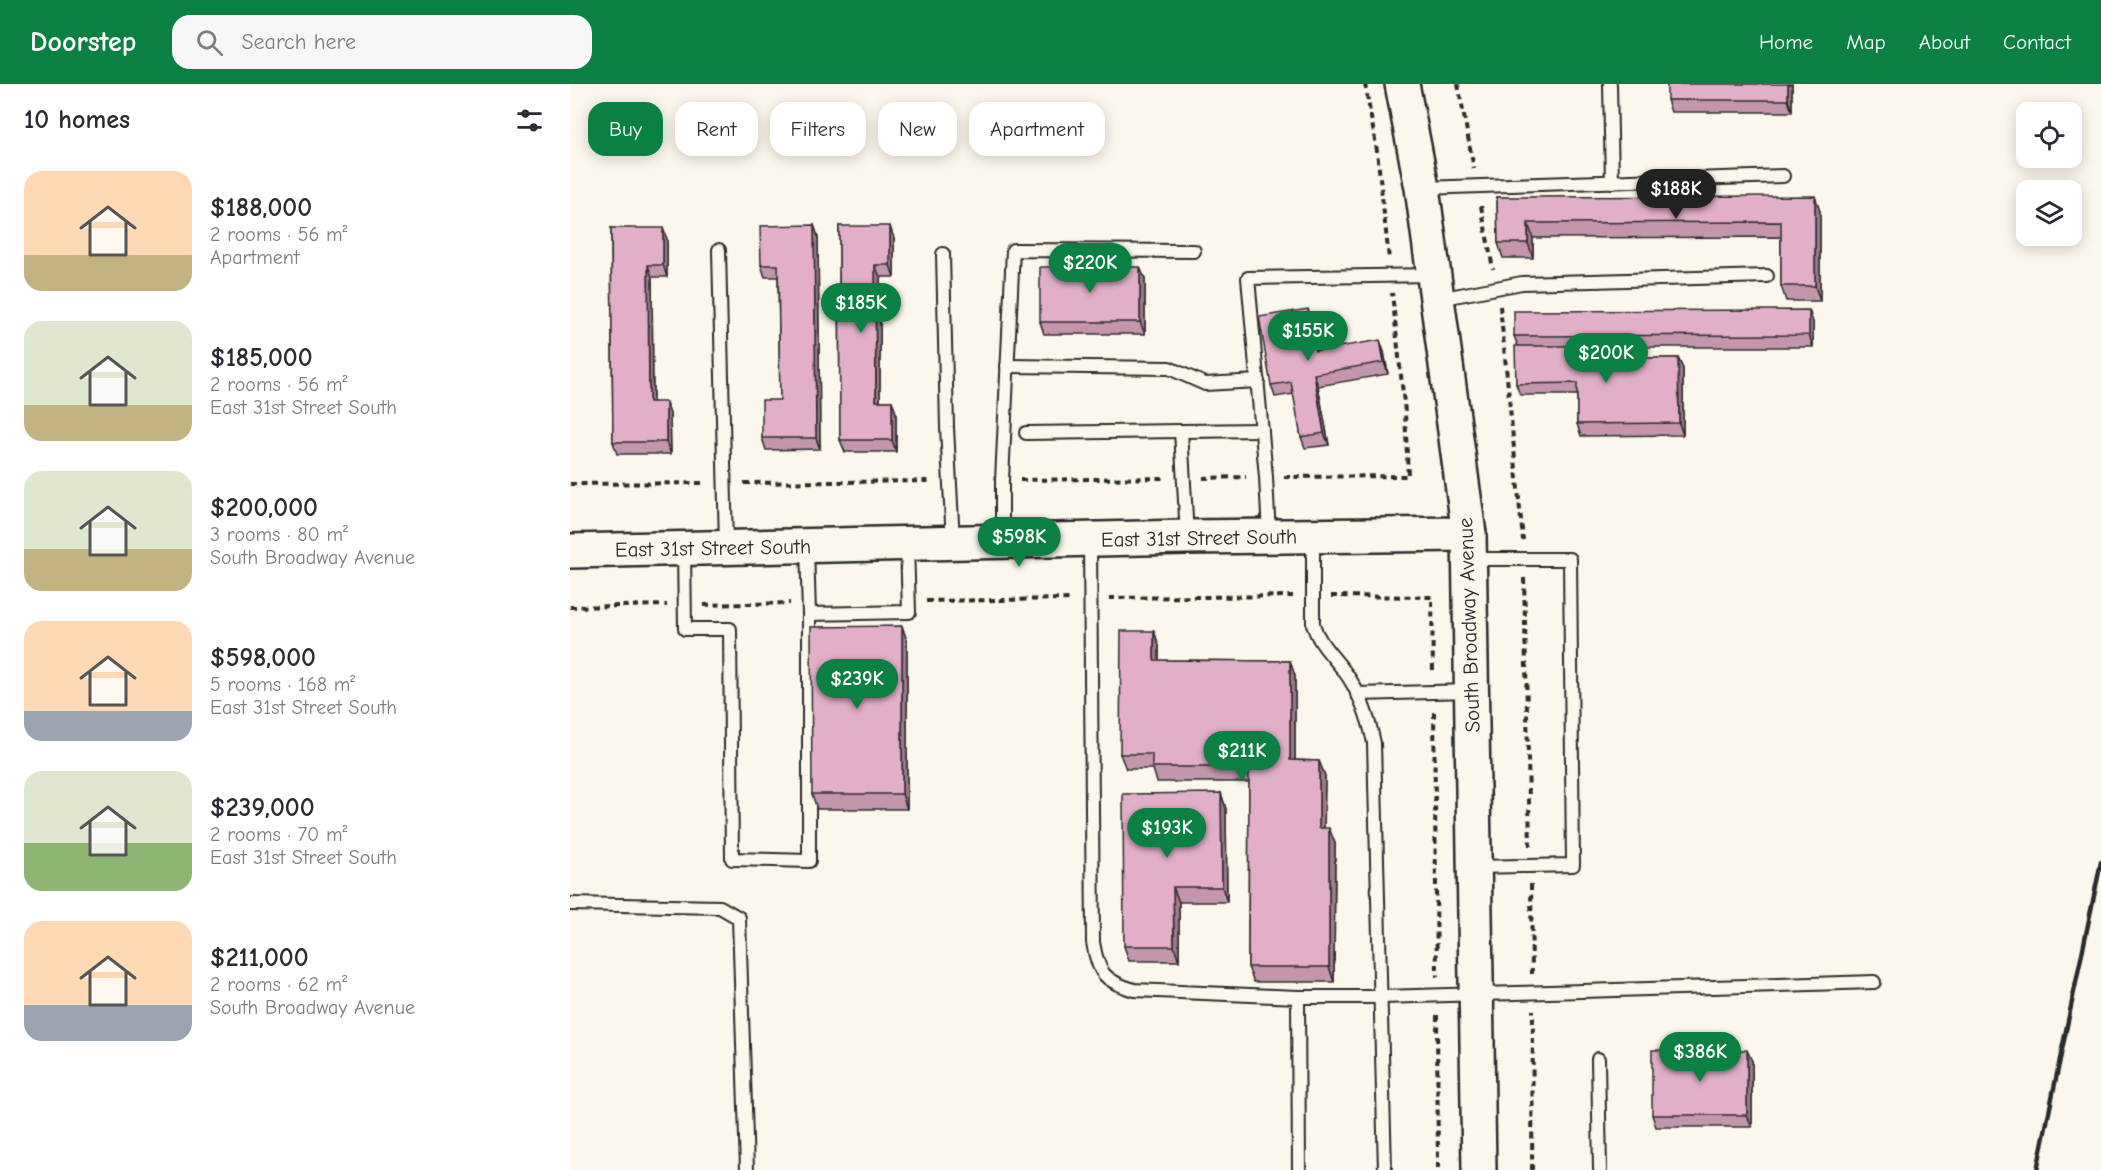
<!DOCTYPE html>
<meta charset="utf-8">
<style>
:root{--surface:#fff;--page:#f7f7f7;--text:#2b2b33;--muted:#7c7c81;--accent:#0b8043}
body{margin:0;font-family:"Comic Neue",sans-serif;background:var(--page);color:var(--text);height:100vh;display:flex;flex-direction:column;font-size:22px;white-space:nowrap}
*{box-sizing:border-box;margin:0}
p{font-size:20px;color:var(--muted)}
.icon{flex:none;width:33px;height:33px;fill:none;stroke:currentColor;stroke-width:2;stroke-linecap:round;stroke-linejoin:round}
.map{position:relative;flex:1;overflow:hidden}
.panel{display:flex;flex-direction:column;background:var(--surface);width:570px}
.panel>*{flex:none}
.hud{position:absolute;left:18px;top:18px;width:570px;height:54px;display:flex;gap:12px}
.fabs{position:absolute;left:1446px;top:18px;display:grid;gap:12px}
.fabs a{display:grid;place-items:center;width:66px;height:66px;border-radius:12px;background:var(--surface);box-shadow:0 3px 15px #0003;font-size:30px}
.price{position:absolute;translate:-50% -51px;padding:0 14px;border-radius:21px;background:var(--accent);color:#fff;font-size:20px;line-height:39px;filter:drop-shadow(0 2px 3px #0008)}
.price::after{content:'';position:absolute;left:50%;top:36px;width:18px;height:14px;margin-left:-9px;background:inherit;clip-path:polygon(0 0,100% 0,50% 100%)}
.price.on{background:#222;color:#fff}
ul{padding:0;list-style:none}
li{display:flex;align-items:center;gap:18px;height:150px;padding:0 24px}
li span{display:grid;place-items:center;flex:none;width:168px;height:120px;border-radius:18px;color:#555}
li>.icon{margin-inline-start:auto}
span .icon{width:72px;height:72px;fill:#fffc;stroke-width:1}
li b{font-size:26px}
h2{display:flex;justify-content:space-between;align-items:center;height:72px;padding:0 24px;font-size:26px}
.tag{padding:0 21px;border-radius:18px;background:var(--surface);box-shadow:0 3px 15px #0003;font-size:21px;line-height:54px}
.tag.on{background:var(--accent);color:#fff}
header{display:flex;align-items:center;gap:36px;box-sizing:border-box;height:84px;padding:0 30px;background:var(--accent);color:#fff}
header strong{font-size:28px}
nav{display:flex;gap:33px;margin-inline-start:auto;font-size:21px}
.search{width:420px;height:54px;background:var(--page);display:flex;align-items:center;gap:15px;box-sizing:border-box;padding:0 21px;border-radius:18px;color:var(--muted);font-size:22px}
main{display:flex;flex:1;min-height:0}
.map>svg:first-child{display:block}
</style>
<header>
<strong>Doorstep</strong>
<div class="search"><svg class="icon" aria-label="search" viewBox="0 0 24 24"><circle cx="10" cy="10" r="6"/><path d="M15 15l6 6"/></svg>Search here</div>
<nav><a>Home</a><a>Map</a><a>About</a><a>Contact</a></nav>
</header>
<main>
<section class="panel">
<h2>10 homes<svg class="icon" aria-label="filters" viewBox="0 0 24 24"><path d="M4 7h16M4 17h16"/><circle cx="9" cy="7" r="2"/><circle cx="15" cy="17" r="2"/></svg></h2>
<ul>
<li><span style="background:linear-gradient(#ffd9b3 70%,#c2b280 0)"><svg class="icon" aria-label="home" viewBox="0 0 24 24"><path d="M3 11l9-7 9 7M6 9v11h12V9"/></svg></span><div><b>$188,000</b><p>2 rooms · 56 m²</p><p>Apartment</p></div></li>
<li><span style="background:linear-gradient(#dfe7d0 70%,#c2b280 0)"><svg class="icon" aria-label="home" viewBox="0 0 24 24"><path d="M3 11l9-7 9 7M6 9v11h12V9"/></svg></span><div><b>$185,000</b><p>2 rooms · 56 m²</p><p>East 31st Street South</p></div></li>
<li><span style="background:linear-gradient(#dfe7d0 65%,#c2b280 0)"><svg class="icon" aria-label="home" viewBox="0 0 24 24"><path d="M3 11l9-7 9 7M6 9v11h12V9"/></svg></span><div><b>$200,000</b><p>3 rooms · 80 m²</p><p>South Broadway Avenue</p></div></li>
<li><span style="background:linear-gradient(#ffd9b3 75%,#9aa5b1 0)"><svg class="icon" aria-label="home" viewBox="0 0 24 24"><path d="M3 11l9-7 9 7M6 9v11h12V9"/></svg></span><div><b>$598,000</b><p>5 rooms · 168 m²</p><p>East 31st Street South</p></div></li>
<li><span style="background:linear-gradient(#dfe7d0 60%,#8fb573 0)"><svg class="icon" aria-label="home" viewBox="0 0 24 24"><path d="M3 11l9-7 9 7M6 9v11h12V9"/></svg></span><div><b>$239,000</b><p>2 rooms · 70 m²</p><p>East 31st Street South</p></div></li>
<li><span style="background:linear-gradient(#ffd9b3 70%,#9aa5b1 0)"><svg class="icon" aria-label="home" viewBox="0 0 24 24"><path d="M3 11l9-7 9 7M6 9v11h12V9"/></svg></span><div><b>$211,000</b><p>2 rooms · 62 m²</p><p>South Broadway Avenue</p></div></li>
</ul>
</section>
<div class="map">
<svg width="1531" height="1086" viewBox="0 0 1531 1086">
<rect width="100%" height="100%" fill="#fbf7ec"/>
<filter id="ink" filterUnits="userSpaceOnUse"><feTurbulence type="fractalNoise" baseFrequency=".0167" numOctaves="2"/><feDisplacementMap in="SourceGraphic" scale="12" xChannelSelector="R" yChannelSelector="G"/><feConvolveMatrix kernelMatrix="1 2 1 2 8 2 1 2 1" color-interpolation-filters="sRGB"/></filter>
<g filter="url(#ink)">
<g fill="none" stroke-linecap="round" stroke-linejoin="round">
<!-- lane casing -->
<g stroke="#2b2b2b" stroke-width="16">
<g id="lane">
<polyline points="1040,0 1042,98"/>
<polyline points="853,104 1213,92"/>
<polyline points="149,166 156,462"/>
<polyline points="373,170 377,343 383,458"/>
<polyline points="869,215 952,199 1197,192"/>
<polyline points="437,282 599,284 635,300 688,297"/>
<polyline points="611,347 617,452"/>
<polyline points="456,349 692,346"/>
<polyline points="699,451 696,393 678,194 863,191"/>
<path d="M743,453V540C749,562 767,575 779,594C792,614 799,636 804,659L815,1086"/>
<polyline points="432,457 432,396 443,166 624,167"/>
<path d="M520,457L523,858C528,889 534,897 564,906L728,913H812L1304,898"/>
<polyline points="237,463 239,530 339,528 337,460"/>
<polyline points="114,465 115,545 160,545 162,775 239,777 239,530"/>
<polyline points="899,475 1000,475 1003,781 906,783"/>
<polyline points="787,610 900,607"/>
<polyline points="0,820 150,823 169,834 177,1086"/>
<polyline points="728,913 729,1086"/>
<polyline points="1028,975 1030,1086"/>
</g>
</g>
<!-- secondary casing -->
<g stroke="#2b2b2b" stroke-width="38">
<polyline id="secondary" points="0,467 617,453 899,450"/>
</g>
<!-- primary casing -->
<g stroke="#2b2b2b" stroke-width="38">
<polyline id="primary" points="832,0 852,104 899,450 909,1086"/>
</g>
<!-- path -->
<g stroke="#2b2b2b" stroke-width="4" stroke-dasharray="6 4.5" stroke-linecap="butt">
<polyline points="795,0 807,67 819,175"/>
<polyline points="888,0 904,85"/>
<polyline points="911,122 923,185"/>
<polyline points="930,222 953,456"/>
<polyline points="714,393 838,392 835,328 822,209"/>
<polyline points="633,394 676,393"/>
<polyline points="450,396 595,394"/>
<polyline points="174,399 361,397"/>
<polyline points="0,400 136,399"/>
<polyline points="954,494 960,762"/>
<polyline points="761,512 862,513 863,590"/>
<polyline points="539,514 723,512"/>
<polyline points="356,517 502,515"/>
<polyline points="134,521 220,519"/>
<polyline points="0,523 97,521"/>
<polyline points="864,628 867,893"/>
<polyline points="961,800 962,891"/>
<polyline points="867,931 868,1086"/>
<polyline points="962,1086 963,926"/>
</g>
<!-- lane -->
<use href="#lane" stroke="#fbf7ec" stroke-width="12"/>
<!-- secondary -->
<use href="#secondary" stroke="#fbf7ec" stroke-width="33"/>
<!-- primary -->
<use href="#primary" stroke="#fbf7ec" stroke-width="33"/>
<!-- rail -->
<polyline stroke="#2b2b2b" stroke-width="4.5" points="1467,1086 1531,778"/>
</g>
<!-- wall -->
<g fill="#c396ac" stroke="#2b2b2b" stroke-width="1.5">
<polygon points="1222,0 1222,28 1101,28 1097,16"/>
<polygon points="927,113 1250,127 1250,217 1216,217 1211,202 1211,153 963,154 963,174 933,174 928,159"/>
<polygon points="244,141 248,153 250,365 196,366 192,354 210,316 208,193 195,193 191,181"/>
<polygon points="269,142 324,154 324,193 310,193 310,317 322,317 326,329 326,368 275,368 270,356"/>
<polygon points="41,144 97,155 97,193 82,193 83,318 100,330 101,370 47,370 43,358"/>
<polygon points="575,195 575,250 474,250 470,238"/>
<polygon points="742,236 747,267 814,268 818,290 748,302 759,361 735,364 731,353 724,310 705,313 701,301"/>
<polygon points="1243,238 1243,263 1014,263 1018,274 1108,274 1113,285 1113,351 1011,352 1007,340 1007,311 950,311 946,300 948,262 944,252"/>
<polygon points="332,542 337,557 337,725 247,725 242,710"/>
<polygon points="584,547 589,562 589,576 720,577 725,592 725,676 749,677 755,692 754,744 765,759 764,898 684,898 678,883 679,698 587,698 583,685 556,685 550,670"/>
<polygon points="651,709 656,725 657,818 609,818 609,877 559,877 554,862"/>
<polygon points="1182,977 1182,1043 1086,1043 1082,1031"/>
</g>
<!-- shaded-wall -->
<g fill="#9f7a8c" stroke="#2b2b2b" stroke-width="1.5">
<polygon points="1218,0 1222,0 1222,28 1218,16"/>
<polygon points="1245,112 1250,127 1250,217 1245,202"/>
<polygon points="958,139 963,154 963,174 958,159"/>
<polygon points="244,141 248,153 250,365 246,354"/>
<polygon points="320,142 324,154 324,193 320,181"/>
<polygon points="93,144 97,155 97,193 93,181"/>
<polygon points="78,181 82,193 83,330 79,318"/>
<polygon points="305,181 310,193 310,329 306,317"/>
<polygon points="570,183 575,195 575,250 570,238"/>
<polygon points="738,225 742,236 750,279 745,267"/>
<polygon points="1239,226 1243,238 1243,263 1239,251"/>
<polygon points="810,256 814,268 818,290 814,278"/>
<polygon points="1014,262 1018,274 1018,286 1014,274"/>
<polygon points="1108,274 1113,285 1113,351 1109,339"/>
<polygon points="744,290 748,302 759,361 754,349"/>
<polygon points="322,317 326,329 326,368 322,356"/>
<polygon points="96,318 100,330 101,370 96,358"/>
<polygon points="332,542 337,557 337,725 332,710"/>
<polygon points="584,547 589,562 589,591 584,576"/>
<polygon points="720,577 725,592 725,691 720,676"/>
<polygon points="749,677 755,692 754,759 749,744"/>
<polygon points="651,709 656,725 657,818 652,803"/>
<polygon points="759,744 765,759 764,898 759,883"/>
<polygon points="603,803 609,818 609,877 604,862"/>
<polygon points="1177,966 1182,977 1182,1043 1177,1031"/>
</g>
<!-- building -->
<g fill="#e3aec8" stroke="#2b2b2b" stroke-width="1.5">
<rect x="1097" y="0" width="121" height="16"/>
<polygon points="1245,112 1245,202 1211,202 1211,138 958,139 958,159 928,159 927,113"/>
<polygon points="244,141 246,354 192,354 192,316 210,316 208,181 191,181 190,142"/>
<polygon points="269,142 320,142 320,181 305,181 306,317 322,317 322,356 270,356"/>
<polygon points="41,144 93,144 93,181 78,181 79,318 96,318 96,358 43,358"/>
<rect x="470" y="183" width="100" height="55"/>
<polygon points="738,225 745,267 810,256 814,278 744,290 754,349 731,353 721,298 701,301 689,233"/>
<polygon points="1239,226 1239,251 944,252 944,227"/>
<polygon points="945,262 1014,262 1014,274 1108,274 1109,339 1007,340 1007,299 946,300"/>
<polygon points="332,542 332,710 242,710 241,543"/>
<polygon points="551,547 584,547 584,576 720,577 720,676 749,677 749,744 759,744 759,883 678,883 679,683 582,683 582,670 550,670"/>
<polygon points="651,709 652,803 603,803 604,862 554,862 553,710"/>
<rect x="1082" y="966" width="95" height="65"/>
</g>
</g>
<g text-anchor="middle" dominant-baseline="central" stroke-width="4.5" stroke-linejoin="round" paint-order="stroke">
<!-- street labels -->
<g font-size="21" fill="#2b2b2b" stroke="#fbf7ec">
<text transform="translate(629 454) rotate(-1)">East 31st Street South</text>
<text transform="translate(143 464) rotate(-1)">East 31st Street South</text>
<text transform="translate(899 541) rotate(-92)">South Broadway Avenue</text>
</g>
</g>
</svg>
<div class="fabs">
<a><svg class="icon" aria-label="locate" viewBox="0 0 24 24"><circle cx="12" cy="12" r="6"/><path d="M12 2v4M12 18v4M2 12h4M18 12h4"/></svg></a>
<a><svg class="icon" aria-label="layers" viewBox="0 0 24 24"><path d="M12 4l9 5-9 5-9-5zM3 14l9 5 9-5"/></svg></a>
</div>
<b class="price on" style="left:1106px;top:136px">$188K</b>
<b class="price" style="left:520px;top:210px">$220K</b>
<b class="price" style="left:291px;top:250px">$185K</b>
<b class="price" style="left:738px;top:278px">$155K</b>
<b class="price" style="left:1036px;top:300px">$200K</b>
<b class="price" style="left:449px;top:484px">$598K</b>
<b class="price" style="left:287px;top:626px">$239K</b>
<b class="price" style="left:672px;top:698px">$211K</b>
<b class="price" style="left:597px;top:775px">$193K</b>
<b class="price" style="left:1130px;top:999px">$386K</b>
<div class="hud">
<a class="tag on">Buy</a>
<a class="tag">Rent</a>
<a class="tag">Filters</a>
<a class="tag">New</a>
<a class="tag">Apartment</a>
</div>
</div>
</main>
